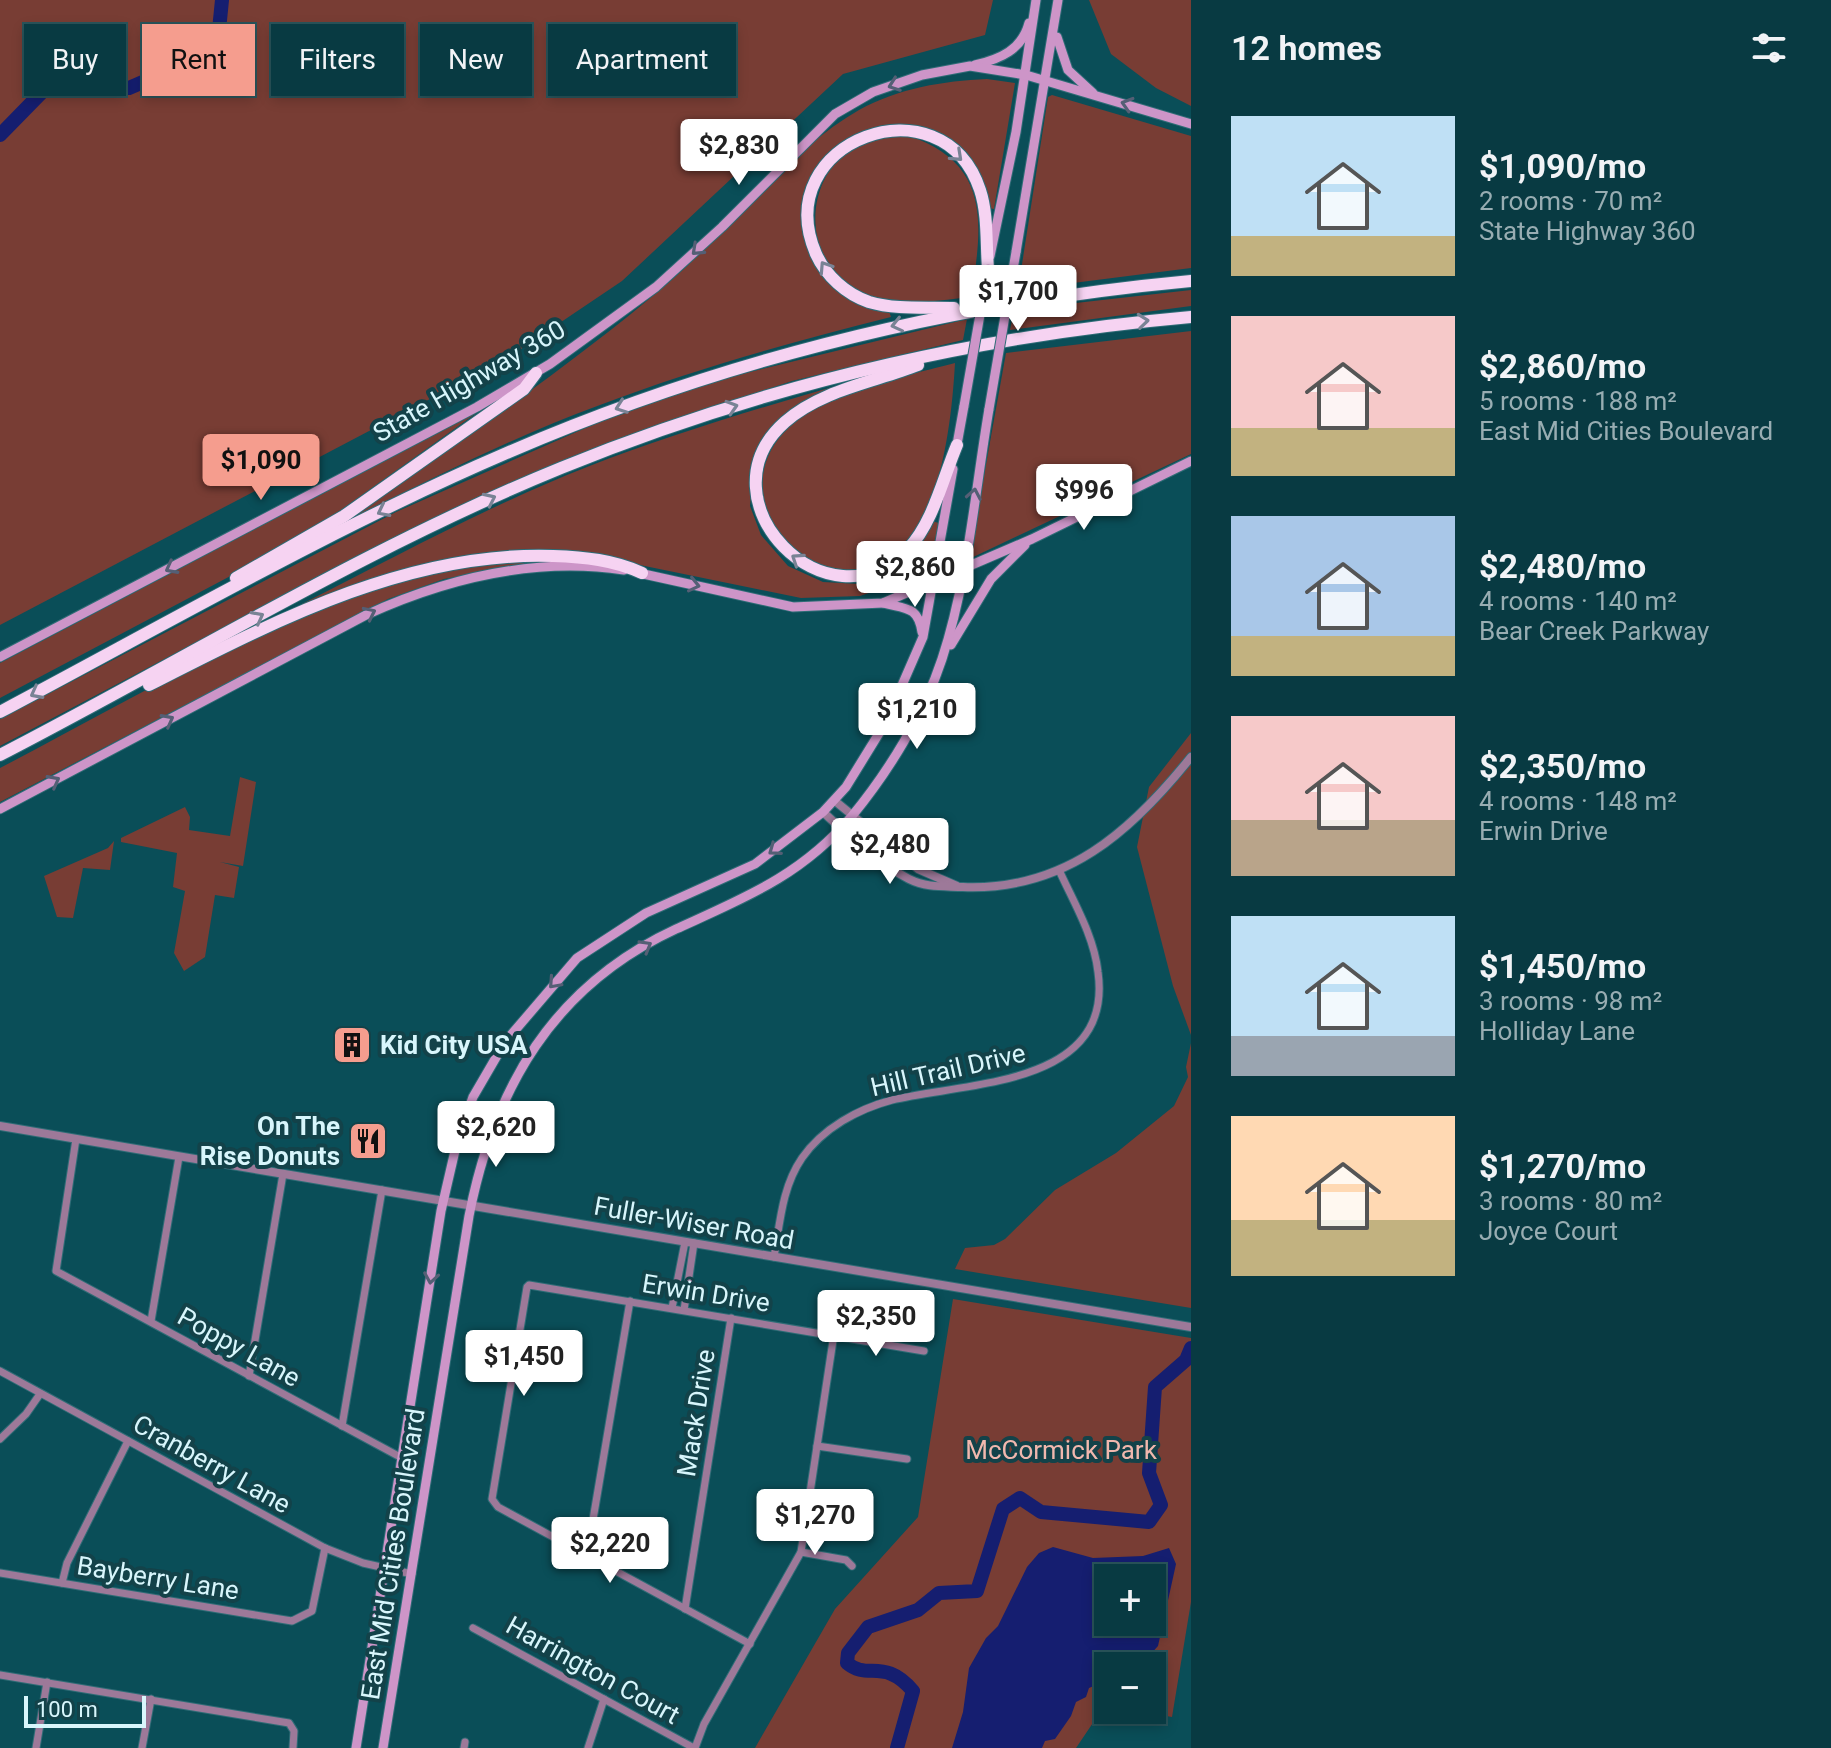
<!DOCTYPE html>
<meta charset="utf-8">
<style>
:root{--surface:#083a42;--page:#16454d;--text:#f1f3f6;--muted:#98adb2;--line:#29545b;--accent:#f59d8e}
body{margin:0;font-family:Roboto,sans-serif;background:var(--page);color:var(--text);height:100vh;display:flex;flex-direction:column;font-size:30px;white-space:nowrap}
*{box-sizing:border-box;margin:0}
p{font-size:26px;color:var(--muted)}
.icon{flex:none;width:44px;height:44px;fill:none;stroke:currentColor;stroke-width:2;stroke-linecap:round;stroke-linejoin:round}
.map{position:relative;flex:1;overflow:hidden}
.details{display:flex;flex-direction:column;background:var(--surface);width:640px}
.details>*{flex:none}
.banner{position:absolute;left:24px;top:24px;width:760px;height:72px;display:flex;gap:16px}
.fabs{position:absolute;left:1094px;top:1564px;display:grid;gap:16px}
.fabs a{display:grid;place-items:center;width:72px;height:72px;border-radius:0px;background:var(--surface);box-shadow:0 4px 12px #0003,0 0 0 2px var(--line);font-size:40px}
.scale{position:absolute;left:24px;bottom:20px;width:122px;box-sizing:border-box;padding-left:8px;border:4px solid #d8f6fc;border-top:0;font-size:22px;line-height:28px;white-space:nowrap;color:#d8f6fc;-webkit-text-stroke:6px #134249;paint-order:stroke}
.price{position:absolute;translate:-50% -68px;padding:0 18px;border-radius:8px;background:#fff;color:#222;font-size:26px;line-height:52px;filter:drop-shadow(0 2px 4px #0008)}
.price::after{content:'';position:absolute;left:50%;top:48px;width:24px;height:18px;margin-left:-12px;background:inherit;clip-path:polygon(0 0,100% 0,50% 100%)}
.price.on{background:var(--accent);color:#111}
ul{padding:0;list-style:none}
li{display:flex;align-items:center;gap:24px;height:200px;padding:0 40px}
li span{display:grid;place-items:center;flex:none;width:224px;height:160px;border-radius:0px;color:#555}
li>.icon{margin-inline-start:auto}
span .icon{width:96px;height:96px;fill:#fffc;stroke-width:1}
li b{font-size:34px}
h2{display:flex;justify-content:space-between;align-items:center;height:96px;padding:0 40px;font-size:34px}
.pill{padding:0 28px;border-radius:0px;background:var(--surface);box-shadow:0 4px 12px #0003,0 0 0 2px var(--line);font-size:28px;line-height:72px}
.pill.on{background:var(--accent);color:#111}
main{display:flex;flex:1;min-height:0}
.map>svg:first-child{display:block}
</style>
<main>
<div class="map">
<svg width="1191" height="1748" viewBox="0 0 1191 1748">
<rect width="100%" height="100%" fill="#0a4e58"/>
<!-- green -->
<g fill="#783d34" fill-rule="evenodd">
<polygon points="0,0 993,0 985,35 843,74 622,281 506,359 0,625"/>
<polygon points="1089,0 1191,0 1191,106 1156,88 1111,54"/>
<path d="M987,79L1015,83L994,209L989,208L967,158L902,126L884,127L855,136L829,155L804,225L808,249L817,267L889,311L891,317C792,342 695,369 600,405C512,437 429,480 345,522C453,445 566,370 667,284C730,230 787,151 859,110C899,88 943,81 987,79Z"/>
<polygon points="1052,95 1191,136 1191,268 1018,290 1048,97"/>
<path d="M906,135C991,162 983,223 971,297C941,300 909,306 879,300C804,285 793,180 858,145C873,137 890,137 906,135Z"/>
<polygon points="1191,290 1191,306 1010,330 1014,310"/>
<polygon points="967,319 963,340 792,381 615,440 546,468 189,646 0,746 0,719 396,512 599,422 717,380"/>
<polygon points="1191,331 1191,454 969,559 1006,353"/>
<path d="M955,363C952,416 943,502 906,543C834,625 710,508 786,430C822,392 906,376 955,363Z"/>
<path d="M846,383L784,417L752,487L750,506L761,535L788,566L823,582L860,584V580C894,571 915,552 931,521L939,523L930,572L860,596L801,598L596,556L493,554L303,608L302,604C397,556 488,506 587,467C672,434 759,408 846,383Z"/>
<polygon points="478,412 330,518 259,561 0,698 0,663"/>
<path d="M524,561V565L444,579L388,599L0,802V768C143,694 292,601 451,568C474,563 500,563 524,561Z"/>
<polygon points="1191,733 1191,1035 1173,986 1137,847 1149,787"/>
<polygon points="240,777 256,782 243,866 220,862 239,867 234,898 215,895 205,957 184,971 174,953 185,891 173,887 177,853 121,842 121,838 185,807 190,817 189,830 230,836"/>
<polygon points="114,841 110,870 83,868 73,918 57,917 44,876 108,848"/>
<polygon points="1191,1043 1191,1308 955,1269 965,1248 994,1245 1005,1239 1055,1190 1116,1153 1174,1106 1188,1077 1186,1067"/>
<path d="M953,1299L1191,1338V1602L1172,1717L1133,1710H1152V1666H1108V1706L1105,1705L1076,1748H755L835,1609L918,1517ZM1108,1578H1152V1622H1108Z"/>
</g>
<!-- water -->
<path fill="#151e70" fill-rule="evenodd" d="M1053,1547L1093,1558L1143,1556L1169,1548L1176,1564L1158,1646L1140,1666H1108V1680L1089,1688L1086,1697L1076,1702L1071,1716L1055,1739L1045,1741L1042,1748H952L963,1712L969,1668L986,1638L998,1626L1027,1567L1039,1553ZM1108,1578H1152V1622H1108Z"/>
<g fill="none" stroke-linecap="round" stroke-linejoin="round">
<!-- river -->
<g stroke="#151e70" stroke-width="14">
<polyline points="0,135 45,89 129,88 217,50 222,0"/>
<path d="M897,1748L913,1691C884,1657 868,1681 847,1663L848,1653L868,1627L918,1610L939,1593L977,1591L1003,1509L1020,1498L1041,1512L1149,1522L1161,1505L1149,1473L1155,1387L1186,1360L1191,1348"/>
</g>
<!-- minor casing -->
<g stroke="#2f6c76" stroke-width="9">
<g id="minor">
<polyline points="76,1139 56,1271 402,1458"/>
<path d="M774,1257C780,1223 782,1187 802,1158C823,1128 858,1109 892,1100C966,1082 1114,1087 1098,972C1094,936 1074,903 1059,870"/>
<polyline points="672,1308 685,1242"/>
<polyline points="684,1310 694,1243"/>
<polyline points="151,1321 179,1157"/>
<polyline points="0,1371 325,1548 363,1563 412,1574"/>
<polyline points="249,1376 283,1174"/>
<polyline points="342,1426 382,1190"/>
<polyline points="0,1439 26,1414 40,1394"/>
<polyline points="817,1446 907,1459"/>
<polyline points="801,1552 846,1560 852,1566"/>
<polyline points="587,1555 630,1301"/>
<polyline points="0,1573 292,1621 312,1611 325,1548"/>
<polyline points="62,1583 67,1563 128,1441"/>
<polyline points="685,1609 731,1318"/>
<polyline points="473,1628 694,1748"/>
<polyline points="750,1644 498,1507 492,1499 527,1287 529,1285 924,1351"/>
<polyline points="0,1675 289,1723 294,1731 293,1748"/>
<polyline points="36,1748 47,1682"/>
<polyline points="142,1748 151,1699"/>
<polyline points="464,1748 465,1742"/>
<polyline points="588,1748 604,1699"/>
<polyline points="695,1748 704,1724 801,1552 834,1334"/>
</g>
</g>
<!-- tertiary casing -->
<g stroke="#2f6c76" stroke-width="10">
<g id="tertiary">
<polyline points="835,801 918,869 957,886"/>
<path d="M823,812C849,836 878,863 909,879C927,888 944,886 963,887C1065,891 1131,832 1191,757"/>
<polyline points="0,1126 1191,1327"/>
</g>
</g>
<!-- secondary casing -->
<g stroke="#2f6c76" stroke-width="11">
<g id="secondary">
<polyline points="1057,37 1068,70 1093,93"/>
<path d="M975,65C1000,59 1022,50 1029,23"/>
<polyline points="1016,252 1058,0"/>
<polyline points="990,256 1016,132 1036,0"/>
<polyline points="956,450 964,406"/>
<polyline points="639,573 793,607 883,603 1032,539 1191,461"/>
<path d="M883,603C906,609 918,606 922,632"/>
<polyline points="951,645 991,579 1025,545"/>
<polyline points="0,657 477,407 550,364 656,287 722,227 835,114 873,92 922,75 970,66 1026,75 1191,124"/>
<path d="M0,809L366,615C447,578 535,557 624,570"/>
<polyline points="356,1748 441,1211 457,1142 473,1097 505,1042 577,958 646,913 755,864 823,812 846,787 886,722 923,637 953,469"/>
<path d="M383,1748L469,1216C494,1088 553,986 676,929C744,898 801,876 852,816C889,771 924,714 942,659C968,580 975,491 989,409"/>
</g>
</g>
<!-- motorway casing -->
<g stroke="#2f6c76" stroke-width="14">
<g id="motorway">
<path d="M954,308C926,307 896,310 869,302C846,294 826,276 816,254C767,140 943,77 980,190C988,214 986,243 988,269"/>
<path d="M918,365C875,382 821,390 785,422C697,500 828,634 908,549C933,523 943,478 957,445"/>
<polyline points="236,578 344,516 524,389 536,373"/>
<path d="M149,685C275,621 408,551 553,556C584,557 614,560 642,573"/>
<path d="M0,712C168,623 334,527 509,452C727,358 955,303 1191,281"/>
<path d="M0,755C186,659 367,547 561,468C762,386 975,336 1191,317"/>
</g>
</g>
<!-- minor -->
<use href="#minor" stroke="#9d7999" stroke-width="7"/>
<!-- tertiary -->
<use href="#tertiary" stroke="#9d7999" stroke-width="8"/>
<!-- secondary -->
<use href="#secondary" stroke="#cd95c8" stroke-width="9"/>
<!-- motorway -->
<use href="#motorway" stroke="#f6d3f2" stroke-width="12"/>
<!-- secondary-bridge casing -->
<g stroke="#2f6c76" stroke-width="11" stroke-linecap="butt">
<g id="secondary-bridge">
<polyline points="964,406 988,269"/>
<polyline points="989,409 1016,252"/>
</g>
</g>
<!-- secondary-bridge -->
<use href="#secondary-bridge" stroke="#cd95c8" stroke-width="9"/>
</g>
<!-- one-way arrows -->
<defs><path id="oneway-chevron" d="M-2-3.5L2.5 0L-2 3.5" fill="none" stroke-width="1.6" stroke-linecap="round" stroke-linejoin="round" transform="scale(2)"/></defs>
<g stroke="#545f75">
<use href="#oneway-chevron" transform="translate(894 85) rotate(160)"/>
<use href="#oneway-chevron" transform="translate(1127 104) rotate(-163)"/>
<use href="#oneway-chevron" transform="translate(697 250) rotate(137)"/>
<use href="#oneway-chevron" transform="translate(974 494) rotate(-80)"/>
<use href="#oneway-chevron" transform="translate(171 568) rotate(152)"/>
<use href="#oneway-chevron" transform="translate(694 585) rotate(13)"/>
<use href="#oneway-chevron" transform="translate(370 613) rotate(-26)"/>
<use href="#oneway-chevron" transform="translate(168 720) rotate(-28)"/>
<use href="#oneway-chevron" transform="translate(54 781) rotate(-28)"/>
<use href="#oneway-chevron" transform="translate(774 850) rotate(144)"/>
<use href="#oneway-chevron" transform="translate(646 946) rotate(-30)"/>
<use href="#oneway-chevron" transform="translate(554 983) rotate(132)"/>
<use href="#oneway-chevron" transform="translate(431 1278) rotate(99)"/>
</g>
<g stroke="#798395">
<use href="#oneway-chevron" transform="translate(957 156) rotate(43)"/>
<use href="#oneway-chevron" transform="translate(825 267) rotate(-123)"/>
<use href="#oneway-chevron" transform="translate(1143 321) rotate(-6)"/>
<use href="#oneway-chevron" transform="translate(897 325) rotate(167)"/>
<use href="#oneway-chevron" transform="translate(621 407) rotate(160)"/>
<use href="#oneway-chevron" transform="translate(732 407) rotate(-17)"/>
<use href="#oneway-chevron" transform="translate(490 499) rotate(-25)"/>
<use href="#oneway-chevron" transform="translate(383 511) rotate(153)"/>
<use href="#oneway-chevron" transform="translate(797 559) rotate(-146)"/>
<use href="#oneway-chevron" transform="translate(258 617) rotate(-28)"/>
<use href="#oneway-chevron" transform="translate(36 693) rotate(152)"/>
</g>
<!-- icons -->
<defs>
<g id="building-square" transform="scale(2)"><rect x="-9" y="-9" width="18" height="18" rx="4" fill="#f59d8e" stroke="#134249"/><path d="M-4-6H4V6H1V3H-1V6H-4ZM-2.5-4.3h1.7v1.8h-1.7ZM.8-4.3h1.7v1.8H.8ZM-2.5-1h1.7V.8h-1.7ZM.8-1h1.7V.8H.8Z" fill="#111"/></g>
<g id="restaurant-square" transform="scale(2)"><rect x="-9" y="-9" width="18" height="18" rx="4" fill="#f59d8e" stroke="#134249"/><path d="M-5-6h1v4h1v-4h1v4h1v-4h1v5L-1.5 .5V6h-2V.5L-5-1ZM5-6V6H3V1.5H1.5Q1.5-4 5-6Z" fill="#111"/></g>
</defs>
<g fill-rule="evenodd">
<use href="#building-square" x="352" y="1045"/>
<use href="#restaurant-square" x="368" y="1141"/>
</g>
<g text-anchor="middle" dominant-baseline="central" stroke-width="8" stroke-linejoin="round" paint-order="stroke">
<!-- street labels -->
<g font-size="26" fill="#d8f6fc" stroke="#134249">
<text transform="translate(469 381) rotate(-30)">State Highway 360</text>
<text transform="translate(948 1070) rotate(-13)">Hill Trail Drive</text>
<text transform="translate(694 1223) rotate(10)">Fuller-Wiser Road</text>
<text transform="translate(706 1293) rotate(9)">Erwin Drive</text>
<text transform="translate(239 1347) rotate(29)">Poppy Lane</text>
<text transform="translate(696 1413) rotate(-81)">Mack Drive</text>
<text transform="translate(212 1464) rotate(29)">Cranberry Lane</text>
<text transform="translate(393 1554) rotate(-81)">East Mid Cities Boulevard</text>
<text transform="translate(158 1578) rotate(9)">Bayberry Lane</text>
<text transform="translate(593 1670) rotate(29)">Harrington Court</text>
</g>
<!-- poi labels -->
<g font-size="26" font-weight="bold" fill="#d8f6fc" stroke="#134249" text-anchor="start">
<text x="380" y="1045">Kid City USA</text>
<text x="340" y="1126" text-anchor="end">On The<tspan x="340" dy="30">Rise Donuts</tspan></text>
</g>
<!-- park labels -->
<g font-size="26" fill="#f1b8ae" stroke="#134249">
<text x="1061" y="1450">McCormick Park</text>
</g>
</g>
</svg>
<div class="fabs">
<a>+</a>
<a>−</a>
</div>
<div class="scale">100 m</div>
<b class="price" style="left:739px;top:187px">$2,830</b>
<b class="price" style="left:1018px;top:333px">$1,700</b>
<b class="price on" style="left:261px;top:502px">$1,090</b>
<b class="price" style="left:1084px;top:532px">$996</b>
<b class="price" style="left:915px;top:609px">$2,860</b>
<b class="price" style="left:917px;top:751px">$1,210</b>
<b class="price" style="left:890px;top:886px">$2,480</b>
<b class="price" style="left:496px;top:1169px">$2,620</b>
<b class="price" style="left:876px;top:1358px">$2,350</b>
<b class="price" style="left:524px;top:1398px">$1,450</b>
<b class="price" style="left:815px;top:1557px">$1,270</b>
<b class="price" style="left:610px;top:1585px">$2,220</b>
<div class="banner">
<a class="pill">Buy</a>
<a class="pill on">Rent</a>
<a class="pill">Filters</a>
<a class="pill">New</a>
<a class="pill">Apartment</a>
</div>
</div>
<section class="details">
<h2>12 homes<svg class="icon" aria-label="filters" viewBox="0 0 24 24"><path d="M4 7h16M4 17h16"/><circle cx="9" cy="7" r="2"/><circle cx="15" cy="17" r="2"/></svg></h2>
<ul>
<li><span style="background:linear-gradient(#bfe0f5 75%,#c2b280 0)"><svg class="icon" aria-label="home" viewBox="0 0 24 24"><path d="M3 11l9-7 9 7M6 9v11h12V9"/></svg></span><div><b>$1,090/mo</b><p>2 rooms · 70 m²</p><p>State Highway 360</p></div></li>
<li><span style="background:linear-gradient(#f6c9c9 70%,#c2b280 0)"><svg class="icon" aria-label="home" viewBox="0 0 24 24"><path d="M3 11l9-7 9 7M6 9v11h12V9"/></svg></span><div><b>$2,860/mo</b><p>5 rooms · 188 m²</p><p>East Mid Cities Boulevard</p></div></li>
<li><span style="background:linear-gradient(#a9c7e8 75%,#c2b280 0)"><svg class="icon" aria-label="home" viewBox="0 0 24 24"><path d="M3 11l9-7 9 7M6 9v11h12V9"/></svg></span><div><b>$2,480/mo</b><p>4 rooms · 140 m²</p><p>Bear Creek Parkway</p></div></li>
<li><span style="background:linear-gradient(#f6c9c9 65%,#b9a48a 0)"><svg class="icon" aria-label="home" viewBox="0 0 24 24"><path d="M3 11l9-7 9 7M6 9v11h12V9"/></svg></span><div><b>$2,350/mo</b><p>4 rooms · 148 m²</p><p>Erwin Drive</p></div></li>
<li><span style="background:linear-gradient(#bfe0f5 75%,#9aa5b1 0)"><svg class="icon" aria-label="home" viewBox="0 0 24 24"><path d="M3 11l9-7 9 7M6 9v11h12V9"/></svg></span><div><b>$1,450/mo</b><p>3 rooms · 98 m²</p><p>Holliday Lane</p></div></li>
<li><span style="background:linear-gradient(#ffd9b3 65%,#c2b280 0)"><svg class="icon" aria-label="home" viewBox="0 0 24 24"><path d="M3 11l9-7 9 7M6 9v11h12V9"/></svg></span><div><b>$1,270/mo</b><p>3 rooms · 80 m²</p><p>Joyce Court</p></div></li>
</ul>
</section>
</main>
